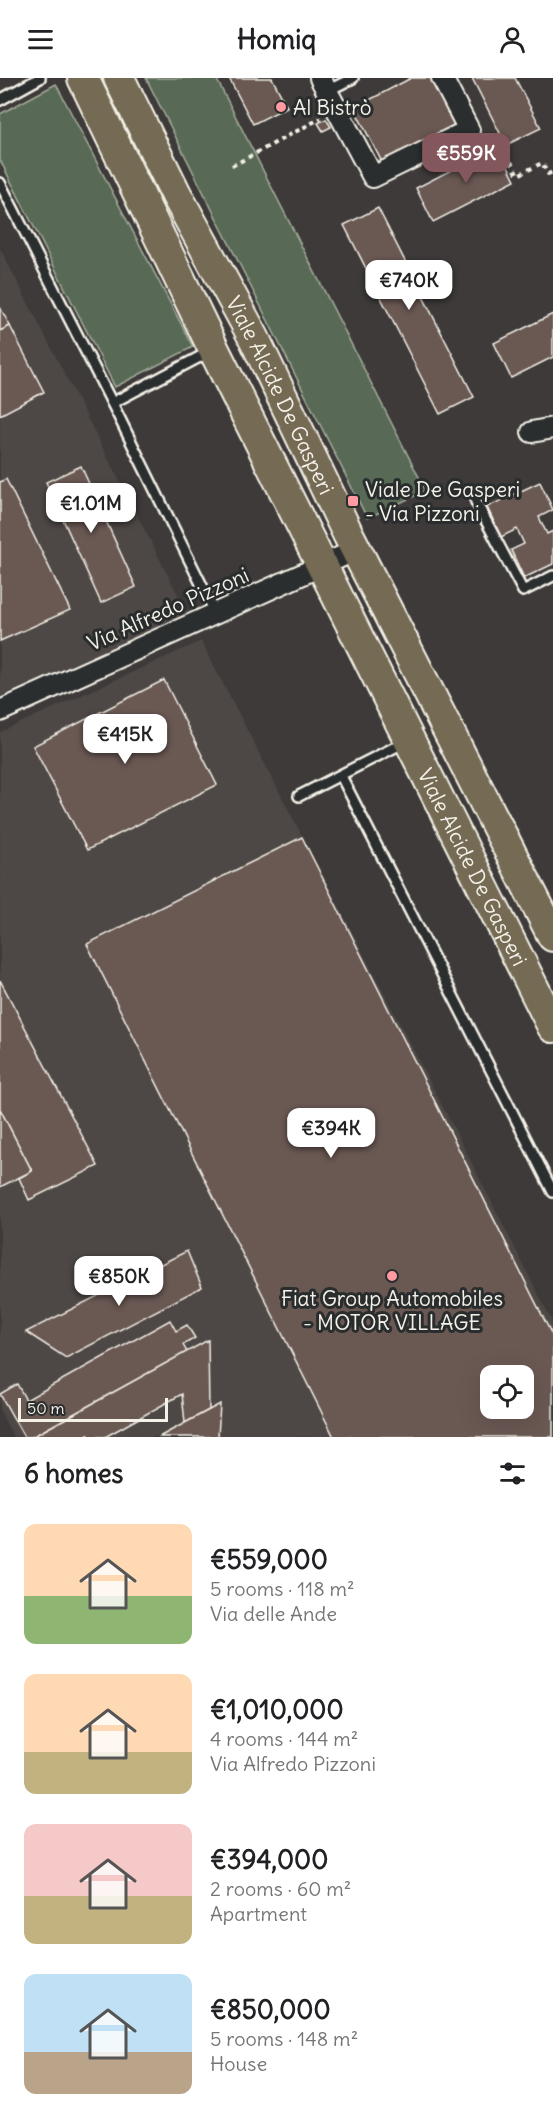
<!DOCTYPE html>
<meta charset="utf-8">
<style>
:root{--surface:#fff;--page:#f2f2f2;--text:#202124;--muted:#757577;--accent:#84575d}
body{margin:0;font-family:Delius,sans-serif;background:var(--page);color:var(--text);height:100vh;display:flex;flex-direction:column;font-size:22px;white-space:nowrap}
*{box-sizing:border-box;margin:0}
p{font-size:20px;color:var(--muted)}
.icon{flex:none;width:33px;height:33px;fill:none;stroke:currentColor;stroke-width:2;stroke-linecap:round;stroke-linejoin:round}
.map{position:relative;height:1359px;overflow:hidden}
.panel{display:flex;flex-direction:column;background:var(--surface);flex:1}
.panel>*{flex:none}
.buttons{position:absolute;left:480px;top:1287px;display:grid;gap:12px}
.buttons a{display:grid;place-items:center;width:54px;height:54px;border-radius:12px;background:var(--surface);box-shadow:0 6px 24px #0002;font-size:30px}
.scale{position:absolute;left:18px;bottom:15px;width:150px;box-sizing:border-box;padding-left:6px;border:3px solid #f4f1e8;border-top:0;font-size:16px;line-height:21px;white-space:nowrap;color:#f4f1e8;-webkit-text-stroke:4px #2a2d2e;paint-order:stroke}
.price{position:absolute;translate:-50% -51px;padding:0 14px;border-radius:12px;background:#fff;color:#222;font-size:20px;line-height:39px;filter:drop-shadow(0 2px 3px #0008)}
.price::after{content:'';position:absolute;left:50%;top:36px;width:18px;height:14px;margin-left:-9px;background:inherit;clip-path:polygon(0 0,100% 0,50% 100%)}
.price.active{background:var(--accent);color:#fff}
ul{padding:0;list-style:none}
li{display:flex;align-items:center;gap:18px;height:150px;padding:0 24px}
li span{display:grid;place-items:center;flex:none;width:168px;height:120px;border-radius:12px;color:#555}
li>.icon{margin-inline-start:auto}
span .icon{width:72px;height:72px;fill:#fffc;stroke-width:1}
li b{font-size:26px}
h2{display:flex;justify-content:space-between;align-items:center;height:72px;padding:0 24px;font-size:26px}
header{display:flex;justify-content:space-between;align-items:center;height:78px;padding:0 24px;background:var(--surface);font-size:27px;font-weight:700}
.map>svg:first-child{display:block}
</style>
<header><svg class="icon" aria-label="menu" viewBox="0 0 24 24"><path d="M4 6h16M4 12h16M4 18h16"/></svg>Homiq<svg class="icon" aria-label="person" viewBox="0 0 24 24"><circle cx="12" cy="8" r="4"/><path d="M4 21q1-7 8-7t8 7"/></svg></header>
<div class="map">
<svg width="553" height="1359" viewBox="0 0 553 1359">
<rect width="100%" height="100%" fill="#3d3a39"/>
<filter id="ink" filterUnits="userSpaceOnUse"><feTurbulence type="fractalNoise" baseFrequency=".0167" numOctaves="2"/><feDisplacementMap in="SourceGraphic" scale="12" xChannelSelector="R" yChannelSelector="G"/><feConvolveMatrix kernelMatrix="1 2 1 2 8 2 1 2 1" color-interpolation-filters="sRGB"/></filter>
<g filter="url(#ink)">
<!-- built -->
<g fill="#4d4644" fill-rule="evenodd">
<polygon points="0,170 189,538 0,619"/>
<path d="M201,563L452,1046L553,1245V1359H13L0,1333V654ZM490,1298H524V1330H490Z"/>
</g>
<!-- green -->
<g fill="#586a54" stroke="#a6ae9e" stroke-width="1.5">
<polygon points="146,0 216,0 426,413 367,440"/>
<polygon points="56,6 193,269 115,309 0,82 0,36"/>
</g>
<!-- building -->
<g fill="#6a5953" stroke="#f4f1e8" stroke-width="1.5" fill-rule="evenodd">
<polygon points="229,0 272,0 287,29 253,46"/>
<polygon points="411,0 432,0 456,46 382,84 354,30"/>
<polygon points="472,0 515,0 541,50 506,67"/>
<polygon points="326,41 331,49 323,53 318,45"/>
<polygon points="498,68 515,102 433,144 416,110"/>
<polygon points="378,130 474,319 440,336 344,147"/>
<polygon points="0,229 10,248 0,253"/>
<polygon points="553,236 553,279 511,300 494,265"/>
<polygon points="10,248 44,314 0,337 0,253"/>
<polygon points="81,388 136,509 101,525 46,404"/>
<polygon points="6,401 70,532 0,563 0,404"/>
<polygon points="540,404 553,432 539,439 547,456 553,453 553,486 524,500 511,472 524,466 517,451 501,459 487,429"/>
<polygon points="164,602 217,707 87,772 33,668"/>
<path d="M302,759L553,1259V1359H334L87,866ZM490,1298H524V1330H490Z"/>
<polygon points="0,902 98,1088 29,1122 19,1100 32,1093 0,1031"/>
<polygon points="0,1031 32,1093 0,1109"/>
<polygon points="187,1173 202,1209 66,1280 26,1254"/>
<polygon points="170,1242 176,1253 187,1247 195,1260 183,1267 187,1274 32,1359 24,1359 0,1316 17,1306 26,1322"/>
<polygon points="208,1262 209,1332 185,1345 182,1316 105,1359 90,1359 88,1356 83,1359 32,1359"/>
<polygon points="220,1326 218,1359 159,1359 209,1332"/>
</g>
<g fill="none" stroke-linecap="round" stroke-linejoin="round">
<!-- service casing -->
<g stroke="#f4f1e8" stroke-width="14">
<g id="service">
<polyline points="327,13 353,0"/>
<polyline points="0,22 40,0"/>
<polyline points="0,105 112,325 216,536"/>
<polyline points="112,325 211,273"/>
<polyline points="476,424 523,513 553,498"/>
<polyline points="341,698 553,1114"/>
<polyline points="299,718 407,663"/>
</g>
</g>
<!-- minor casing -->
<g stroke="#f4f1e8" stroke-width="24">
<g id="minor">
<polyline points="320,0 373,99 469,52 442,0"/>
<polyline points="532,354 553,350"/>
<polyline points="0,633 356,472"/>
</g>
</g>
<!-- primary casing -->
<g stroke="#f4f1e8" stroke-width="34">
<g id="primary">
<path id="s1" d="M83,0L214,272L553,949"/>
<path id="s2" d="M119,0L176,116L254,260L348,456L553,858"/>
</g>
</g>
<!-- path -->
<g stroke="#f4f1e8" stroke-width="4" stroke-dasharray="4.5 4.5" stroke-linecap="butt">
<polyline points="487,58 502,67 518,97 542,85 548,96 553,94"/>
<polyline points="232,88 321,40"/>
</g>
<!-- service -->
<use href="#service" stroke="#2a2d2e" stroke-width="9"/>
<!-- minor -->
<use href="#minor" stroke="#2a2d2e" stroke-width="20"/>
<!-- primary -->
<use href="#primary" stroke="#746b52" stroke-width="30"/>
</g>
</g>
<!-- markers -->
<g fill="#ff9aa2" stroke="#2a2d2e" stroke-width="2">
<circle cx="281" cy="29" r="6"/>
<rect x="347" y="417" width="12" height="12" rx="3"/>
<circle cx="392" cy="1198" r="6"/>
</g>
<g text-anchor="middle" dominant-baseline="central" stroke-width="6" stroke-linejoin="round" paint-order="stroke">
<!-- poi labels -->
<g font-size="21" fill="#f4f1e8" stroke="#2a2d2e" text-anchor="start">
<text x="293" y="29">Al Bistrò</text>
<text x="365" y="411">Viale De Gasperi<tspan x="365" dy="24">- Via Pizzoni</tspan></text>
<text x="392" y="1220" text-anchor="middle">Fiat Group Automobiles<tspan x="392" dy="24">- MOTOR VILLAGE</tspan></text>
</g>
<!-- street labels -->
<g font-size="21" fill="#f4f1e8" stroke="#2a2d2e">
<text stroke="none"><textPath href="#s2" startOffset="356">Viale Alcide De Gasperi</textPath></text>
<text transform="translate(168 531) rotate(-24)">Via Alfredo Pizzoni</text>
<text stroke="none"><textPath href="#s1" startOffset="880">Viale Alcide De Gasperi</textPath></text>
</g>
</g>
</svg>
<div class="buttons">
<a><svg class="icon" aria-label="locate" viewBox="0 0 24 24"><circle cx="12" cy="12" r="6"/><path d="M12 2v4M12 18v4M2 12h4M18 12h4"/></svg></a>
</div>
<div class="scale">50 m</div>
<b class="price active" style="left:466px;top:106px">€559K</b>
<b class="price" style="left:409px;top:233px">€740K</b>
<b class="price" style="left:91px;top:456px">€1.01M</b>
<b class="price" style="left:125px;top:687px">€415K</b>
<b class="price" style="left:331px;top:1081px">€394K</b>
<b class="price" style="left:119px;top:1229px">€850K</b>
</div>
<section class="panel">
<h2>6 homes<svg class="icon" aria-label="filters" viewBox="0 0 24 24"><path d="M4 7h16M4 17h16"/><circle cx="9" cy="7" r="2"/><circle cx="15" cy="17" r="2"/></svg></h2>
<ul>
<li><span style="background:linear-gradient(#ffd9b3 60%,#8fb573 0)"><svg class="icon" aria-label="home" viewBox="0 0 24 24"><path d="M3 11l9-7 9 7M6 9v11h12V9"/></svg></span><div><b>€559,000</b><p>5 rooms · 118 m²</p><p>Via delle Ande</p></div></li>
<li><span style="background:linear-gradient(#ffd9b3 65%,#c2b280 0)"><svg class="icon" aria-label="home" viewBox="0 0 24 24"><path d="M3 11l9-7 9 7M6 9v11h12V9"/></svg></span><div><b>€1,010,000</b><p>4 rooms · 144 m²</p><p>Via Alfredo Pizzoni</p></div></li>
<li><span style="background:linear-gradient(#f6c9c9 60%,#c2b280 0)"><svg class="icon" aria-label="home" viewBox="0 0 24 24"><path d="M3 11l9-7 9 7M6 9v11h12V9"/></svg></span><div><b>€394,000</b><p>2 rooms · 60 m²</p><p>Apartment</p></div></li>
<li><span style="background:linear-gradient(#bfe0f5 65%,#b9a48a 0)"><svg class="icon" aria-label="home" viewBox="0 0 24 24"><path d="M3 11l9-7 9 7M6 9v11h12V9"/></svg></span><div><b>€850,000</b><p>5 rooms · 148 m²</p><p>House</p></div></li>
</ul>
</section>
